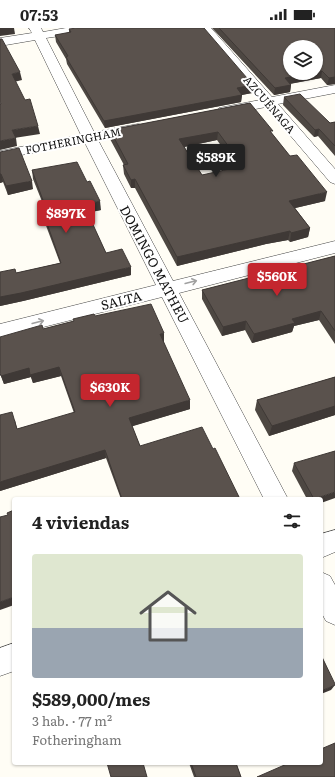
<!DOCTYPE html>
<html lang="es">
<meta charset="utf-8">
<style>
:root{--surface:#fff;--page:#f6f6f6;--text:#222;--muted:#767676;--line:#e0e0e0;--accent:#c4262e}
body{margin:0;font-family:Literata,serif;background:var(--page);color:var(--text);height:100vh;display:flex;flex-direction:column;font-size:15px;white-space:nowrap}
*{box-sizing:border-box;margin:0}
p{font-size:13px;color:var(--muted)}
.icon{flex:none;width:22px;height:22px;fill:none;stroke:currentColor;stroke-width:2;stroke-linecap:round;stroke-linejoin:round}
.map{position:relative;flex:1;overflow:hidden}
.side{position:absolute;left:12px;top:469px;width:311px;height:268px;display:flex;flex-direction:column;background:var(--surface);border-radius:4px;box-shadow:0 1px 3px #0004}
.side>*{flex:none}
.controls{position:absolute;left:283px;top:12px;display:grid;gap:8px}
.controls a{display:grid;place-items:center;width:40px;height:40px;border-radius:50%;background:var(--surface);box-shadow:0 1px 3px #0004;font-size:20px}
.price{position:absolute;translate:-50% -34px;padding:0 9px;border-radius:4px;background:var(--accent);color:#fff;font-size:13px;line-height:26px;filter:drop-shadow(0 1px 2px #0008)}
.price::after{content:'';position:absolute;left:50%;top:24px;width:12px;height:9px;margin-left:-6px;background:inherit;clip-path:polygon(0 0,100% 0,50% 100%)}
.price.on{background:#222;color:#fff}
ul{padding:0;list-style:none}
li{display:grid;align-content:center;gap:8px;height:212px;padding:0 20px}
li+li{border-top:1px solid var(--line)}
li span{display:grid;place-items:center;height:124px;border-radius:4px;color:#555}
li>.icon{margin-inline-start:auto}
span .icon{width:72px;height:72px;fill:#fffc;stroke-width:1}
li b{font-size:17px}
h2{display:flex;justify-content:space-between;align-items:center;height:48px;padding:0 20px;font-size:17px}
.status{display:flex;justify-content:space-between;align-items:center;height:28px;padding:0 20px;background:var(--surface);direction:ltr}
.status svg{height:11px;fill:currentColor}
.map>svg:first-child{display:block}
</style>
<div class="status"><b>07:53</b><svg viewBox="0 0 49 12"><path d="M0 12V9h3v3zM5 12V6h3v6zM10 12V3h3v9zM15 12V0h3v12zM26 1h20v11H26zM47 4h2v5h-2z"/></svg></div>
<div class="map">
<svg width="335" height="749" viewBox="0 0 335 749">
<rect width="100%" height="100%" fill="#fffdf5"/>
<g fill="none" stroke-linecap="round" stroke-linejoin="round">
<!-- street casing -->
<g stroke="#444" stroke-width="1">
<g id="street">
<polygon points="29,0 41,0 43,4 66,0 94,0 92,2 88,4 46,10 94,104 138,96 143,97 145,100 143,103 98,112 173,253 335,213 335,225 179,265 288,471 264,471 162,269 0,310 0,296 156,257 85,115 0,131 0,123 81,107 35,12 0,18 0,10 32,5"/>
<polygon points="199,0 211,0 272,69 335,57 335,65 278,76 335,141 335,156 330,154 266,79 224,87 219,86 217,83 219,80 260,72"/>
<polygon points="335,502 335,524 321,530 321,506"/>
<polygon points="321,544 330,548 335,557 335,597 326,593 321,584"/>
<polygon points="14,615 14,643 0,648 0,620"/>
</g>
</g>
<!-- street -->
<use href="#street" fill="#fff" fill-rule="evenodd"/>
</g>
<!-- wall -->
<g fill="#4d4742" fill-rule="evenodd">
<polygon points="212,0 335,0 335,56 327,57 321,50 290,56 291,57 290,64 274,67"/>
<polygon points="69,1 253,57 252,65 242,67 241,74 105,100 67,36 66,31 56,14 55,7 69,5"/>
<polygon points="284,69 330,95 335,94 335,128 318,108 314,109 283,77"/>
<path d="M250,75L273,107L325,173L295,180L310,200L308,209L290,214L288,212L266,216L177,238L135,160H131L124,146L123,137H124L110,111V102ZM217,112L237,140L202,147L184,119Z"/>
<polygon points="0,124 33,161 8,167 3,154 0,155"/>
<polygon points="32,142 101,182 87,185 106,225 131,247 23,273 0,278 0,244 16,245 60,235 45,195 44,187 47,186 33,151"/>
<polygon points="335,228 335,316 319,292 294,298 292,304 252,315 245,302 222,308 202,271 202,262"/>
<polygon points="95,288 164,314 164,315 190,381 132,398 140,418 213,421 240,471 121,471 106,430 0,463 15,392 17,401 74,385 61,348 33,355 31,349 4,356 1,348 43,301"/>
<polygon points="335,349 335,387 269,408 255,382 257,372"/>
<polygon points="294,435 321,471 307,471 292,443"/>
<polygon points="189,735 236,735 241,749 194,749"/>
</g>
<!-- shaded-wall -->
<g fill="#3f3936">
<polygon points="0,0 14,0 15,6 0,8"/>
<polygon points="322,43 321,50 283,57 285,50 312,45 316,45 316,44"/>
<polygon points="20,44 22,52 14,54 12,46"/>
<polygon points="335,49 335,56 327,57 329,50"/>
<polygon points="253,57 252,65 236,68 237,60"/>
<polygon points="291,57 290,64 274,67 275,60"/>
<polygon points="242,67 241,74 105,100 104,93"/>
<polygon points="38,98 40,106 14,110 12,102"/>
<polygon points="319,101 318,108 314,109 315,102"/>
<polygon points="218,104 217,112 179,120 179,111"/>
<polygon points="16,110 17,118 0,122 0,113"/>
<polygon points="0,146 1,146 3,154 0,155"/>
<polygon points="135,151 135,160 131,160 131,152"/>
<polygon points="32,153 33,161 8,167 6,158"/>
<polygon points="327,164 325,173 287,182 289,173"/>
<polygon points="100,173 101,182 85,185 84,177"/>
<polygon points="310,200 308,209 290,214 291,205"/>
<polygon points="290,203 288,212 266,216 177,238 177,229 268,208"/>
<polygon points="131,239 131,247 23,273 0,278 0,269"/>
<polygon points="321,283 319,292 294,298 292,304 252,315 254,306 292,291"/>
<polygon points="246,293 245,302 222,308 223,299"/>
<polygon points="164,305 164,314 160,315 160,306"/>
<polygon points="59,339 61,348 33,355 31,349 4,356 1,348 29,340"/>
<polygon points="190,372 190,381 130,399 129,390"/>
<polygon points="335,378 335,387 269,408 272,398"/>
<polygon points="105,422 106,430 0,463 0,454"/>
<polygon points="335,464 335,470 321,475 321,471 314,471"/>
<polygon points="14,569 14,577 0,582 0,574"/>
<polygon points="335,657 331,662 321,666 321,663"/>
</g>
<!-- building -->
<g fill="#5a524d" stroke="#3f3936" fill-rule="evenodd">
<polygon points="77,0 204,0 253,57 237,60 242,67 104,93 66,29 68,28 55,7 71,4 69,1"/>
<polygon points="219,0 335,0 335,49 329,50 322,43 316,44 316,19 290,19 290,45 312,45 285,50 291,57 275,60"/>
<polygon points="0,11 2,11 20,44 12,46 25,72 30,71 38,98 12,102 16,110 0,113 0,76 1,76 0,74"/>
<polygon points="300,66 330,95 335,94 335,118 319,101 315,102 284,69"/>
<path d="M250,75L273,103H270L290,128L297,127L327,164L289,173L310,200L291,205L290,203L268,208L177,229L135,151L131,152L123,137L128,136L110,102ZM218,104L243,138L202,147L179,111Z"/>
<polygon points="19,120 32,153 6,158 1,146 0,146 0,124"/>
<polygon points="77,134 87,154 90,153 100,173 84,177 106,225 122,221 131,239 21,265 0,269 0,244 15,241 16,245 61,235 44,187 48,186 32,142"/>
<polygon points="335,228 335,303 321,283 292,291 295,295 254,306 246,293 223,299 202,262"/>
<polygon points="151,276 164,305 160,306 190,372 129,390 140,418 202,399 213,421 215,420 240,471 122,471 105,422 0,454 0,387 12,384 17,401 75,384 59,339 30,347 29,340 1,348 0,345 0,309 42,297 43,301 74,293 73,291 94,286 95,288"/>
<polygon points="335,349 335,378 272,398 257,372"/>
<polygon points="335,423 335,464 314,471 294,435"/>
<polygon points="14,482 14,569 0,574 0,489 8,487 7,485"/>
<polygon points="321,627 335,656 335,657 321,663"/>
<polygon points="335,715 335,749 257,749 289,735 321,735 321,721"/>
<polygon points="107,735 143,735 147,749 111,749"/>
<polygon points="191,735 236,735 241,749 196,749"/>
</g>
<!-- one-way arrows -->
<defs><path id="oneway-shaft" d="M-6 0H5M1.5-3L5.5 0L1.5 3" fill="none" stroke-width="1.6" stroke-linecap="round" stroke-linejoin="round"/></defs>
<g stroke="#a0a0a0">
<use href="#oneway-shaft" transform="translate(191 254) rotate(-14)"/>
<use href="#oneway-shaft" transform="translate(38 294) rotate(-14)"/>
</g>
<g text-anchor="middle" dominant-baseline="central" stroke-width="4" stroke-linejoin="round" paint-order="stroke">
<!-- far-street labels -->
<g font-size="11" fill="#111" stroke="#fff">
<text transform="translate(270 76) rotate(49)">AZCUÉNAGA</text>
<text transform="translate(73 112) rotate(-11)">FOTHERINGHAM</text>
</g>
<!-- street labels -->
<g font-size="13" fill="#111" stroke="#fff">
<text transform="translate(155 236) rotate(62)">DOMINGO MATHEU</text>
<text transform="translate(121 272) rotate(-14)">SALTA</text>
</g>
</g>
</svg>
<div class="controls">
<a><svg class="icon" aria-label="layers" viewBox="0 0 24 24"><path d="M12 4l9 5-9 5-9-5zM3 14l9 5 9-5"/></svg></a>
</div>
<b class="price on" style="left:216px;top:150px">$589K</b>
<b class="price" style="left:66px;top:206px">$897K</b>
<b class="price" style="left:277px;top:269px">$560K</b>
<b class="price" style="left:110px;top:380px">$630K</b>
<section class="side">
<h2>4 viviendas<svg class="icon" aria-label="filters" viewBox="0 0 24 24"><path d="M4 7h16M4 17h16"/><circle cx="9" cy="7" r="2"/><circle cx="15" cy="17" r="2"/></svg></h2>
<ul>
<li><span style="background:linear-gradient(#dfe7d0 60%,#9aa5b1 0)"><svg class="icon" aria-label="home" viewBox="0 0 24 24"><path d="M3 11l9-7 9 7M6 9v11h12V9"/></svg></span><div><b>$589,000/mes</b><p>3 hab. · 77 m²</p><p>Fotheringham</p></div></li>
</ul>
</section>
</div>
